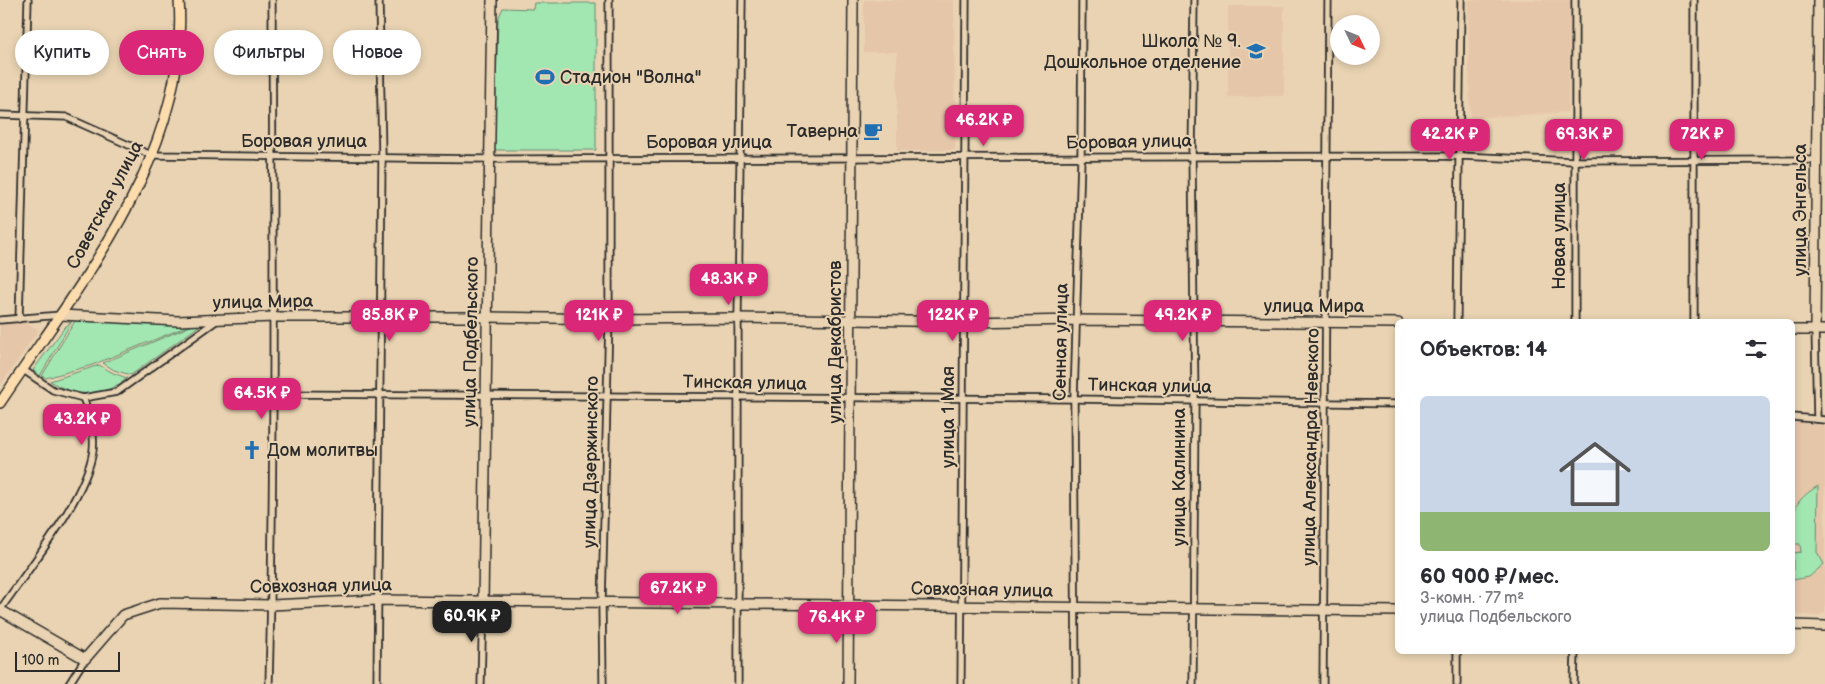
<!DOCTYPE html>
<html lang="ru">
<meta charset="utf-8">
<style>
:root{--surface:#fff;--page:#f7f7f7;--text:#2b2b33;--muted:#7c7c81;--accent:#db2777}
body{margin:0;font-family:"Balsamiq Sans",sans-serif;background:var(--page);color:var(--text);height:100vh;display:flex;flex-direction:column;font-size:19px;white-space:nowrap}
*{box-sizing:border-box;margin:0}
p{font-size:16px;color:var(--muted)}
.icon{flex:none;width:28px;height:28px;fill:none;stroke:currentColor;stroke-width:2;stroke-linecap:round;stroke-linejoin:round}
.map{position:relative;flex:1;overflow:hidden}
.side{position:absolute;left:1395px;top:319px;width:400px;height:335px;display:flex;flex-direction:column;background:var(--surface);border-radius:8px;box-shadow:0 2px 8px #0003}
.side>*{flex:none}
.top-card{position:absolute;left:15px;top:30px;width:475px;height:45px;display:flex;gap:10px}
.needle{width:32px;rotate:133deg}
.fabs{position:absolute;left:1330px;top:15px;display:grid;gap:10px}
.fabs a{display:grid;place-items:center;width:50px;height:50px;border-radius:50%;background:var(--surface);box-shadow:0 2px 8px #0003;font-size:25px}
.scale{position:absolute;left:15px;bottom:12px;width:105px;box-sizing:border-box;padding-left:5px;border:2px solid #2b2b2b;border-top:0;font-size:14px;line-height:18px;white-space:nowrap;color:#2b2b2b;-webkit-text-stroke:4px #e9d3b2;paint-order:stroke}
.price{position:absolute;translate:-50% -42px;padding:0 11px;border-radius:10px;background:var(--accent);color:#fff;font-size:16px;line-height:32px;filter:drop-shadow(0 1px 2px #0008)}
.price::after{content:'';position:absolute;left:50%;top:30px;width:15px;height:11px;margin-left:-8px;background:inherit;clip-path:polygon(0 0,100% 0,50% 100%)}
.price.current{background:#222;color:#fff}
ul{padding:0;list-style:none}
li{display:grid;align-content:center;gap:10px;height:265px;padding:0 25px}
li span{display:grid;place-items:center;height:155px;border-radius:8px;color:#555}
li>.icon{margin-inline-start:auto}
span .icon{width:90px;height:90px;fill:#fffc;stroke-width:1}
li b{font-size:21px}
h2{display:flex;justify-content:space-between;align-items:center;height:60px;padding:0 25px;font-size:21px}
.tag{padding:0 18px;border-radius:22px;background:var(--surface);box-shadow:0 2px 8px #0003;font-size:18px;line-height:45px}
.tag.current{background:var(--accent);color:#fff}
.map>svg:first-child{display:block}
</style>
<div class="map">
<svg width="1825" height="684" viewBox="0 0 1825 684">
<rect width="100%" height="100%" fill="#e9d3b2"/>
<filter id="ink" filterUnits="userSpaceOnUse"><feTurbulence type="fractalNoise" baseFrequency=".02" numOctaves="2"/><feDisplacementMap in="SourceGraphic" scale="10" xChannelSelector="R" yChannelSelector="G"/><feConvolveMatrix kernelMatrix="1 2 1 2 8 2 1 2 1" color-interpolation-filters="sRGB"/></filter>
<g filter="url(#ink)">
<!-- built -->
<g fill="#e6c6a9">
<polygon points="864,0 954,0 955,150 897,151 897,52 864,52"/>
<polygon points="1468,0 1570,0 1568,112 1470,118"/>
<polygon points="1228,6 1284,6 1284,96 1228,97"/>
<polygon points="0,318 19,319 39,330 0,386"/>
<polygon points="1792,421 1825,422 1825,613 1817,616 1793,614"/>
</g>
<!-- green -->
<g fill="#a2e7b2" stroke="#66896e">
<polygon points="534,3 596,3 596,150 494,150 498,19 503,8 533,9"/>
<polygon points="72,321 40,376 33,370 65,327"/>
<polygon points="75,321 193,324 92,365 46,378 42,376"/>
<polygon points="193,325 199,326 131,375 114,370 103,363"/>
<path d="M99,365L113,373L127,378C103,398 76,398 50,381Z"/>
<path d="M1818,486L1817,552L1824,564L1809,577L1793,580V553L1801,552L1800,544H1793C1792,514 1790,503 1818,486Z"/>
</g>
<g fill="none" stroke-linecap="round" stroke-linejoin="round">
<!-- street casing -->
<g stroke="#2b2b2b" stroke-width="9">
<g id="street">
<polyline points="0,115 66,117 151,155 489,159 1460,156 1574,161 1816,160"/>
<polyline points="19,319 28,0"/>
<polyline points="0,320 61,315"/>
<polyline points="1457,321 1461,0"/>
<polyline points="1575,321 1575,0"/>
<polyline points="1694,321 1694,0"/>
<polyline points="1815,330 1817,419"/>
<polyline points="22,369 53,390 83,398 117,392 216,321"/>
<polyline points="272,394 1074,399 1398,404"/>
<polyline points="1792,417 1825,420"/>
<path d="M0,610C28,569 87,497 93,450C95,431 90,415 83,398"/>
<polyline points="69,684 85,659"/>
<path d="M269,684C275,456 273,228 272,0"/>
<polyline points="377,684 382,157 379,0"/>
<polyline points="481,684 483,603"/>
<polyline points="603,684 602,603 609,319 609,0"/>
<polyline points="738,684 738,318 742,0"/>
<polyline points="961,684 966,0"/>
<polyline points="1076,684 1074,399 1081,158 1082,0"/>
<polyline points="1193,684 1195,402 1192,156 1194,0"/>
<polyline points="1323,684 1328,0"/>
<polyline points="1457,684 1457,651"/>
<polyline points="1574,684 1575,651"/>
</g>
</g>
<!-- secondary casing -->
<g stroke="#2b2b2b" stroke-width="12">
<g id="secondary">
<polyline points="61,315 178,321 275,317 488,317 609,319 738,318 963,322 1076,320 1398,323"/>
<polyline points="1792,330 1825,330"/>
<polyline points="1815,330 1818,0"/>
<polyline points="483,603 492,0"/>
<polyline points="0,610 85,659 123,615 160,603 271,605 377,600 1398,611"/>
<polyline points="1792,625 1825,626"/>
<polyline points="848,684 853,0"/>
</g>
</g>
<!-- primary casing -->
<g stroke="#2b2b2b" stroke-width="12">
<path id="primary" d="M0,403C80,282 190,154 179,0"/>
</g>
<!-- street -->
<use href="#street" stroke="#e9d3b2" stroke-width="5.5"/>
<!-- secondary -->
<use href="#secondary" stroke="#e9d3b2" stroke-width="9"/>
<!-- primary -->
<use href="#primary" stroke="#fcdcac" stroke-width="9"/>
</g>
</g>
<!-- icons -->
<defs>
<g id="university-bare" transform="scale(1.5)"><path d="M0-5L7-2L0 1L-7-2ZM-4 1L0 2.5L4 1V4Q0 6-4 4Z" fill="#1f6fb2" stroke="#e9d3b2" stroke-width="2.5" paint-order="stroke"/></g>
<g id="stadium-bare" transform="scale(1.5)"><path d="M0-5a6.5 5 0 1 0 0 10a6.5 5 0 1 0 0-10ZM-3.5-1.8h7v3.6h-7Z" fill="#1f6fb2" stroke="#e9d3b2" stroke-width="2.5" paint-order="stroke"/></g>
<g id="cafe-bare" transform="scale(1.5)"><path d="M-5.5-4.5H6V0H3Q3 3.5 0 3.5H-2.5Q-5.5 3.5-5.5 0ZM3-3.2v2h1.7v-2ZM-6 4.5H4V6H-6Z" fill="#1f6fb2" stroke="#e9d3b2" stroke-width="2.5" paint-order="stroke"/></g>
<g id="church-bare" transform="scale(1.5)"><path d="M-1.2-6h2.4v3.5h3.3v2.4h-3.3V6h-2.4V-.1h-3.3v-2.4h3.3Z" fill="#1f6fb2" stroke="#e9d3b2" stroke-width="2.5" paint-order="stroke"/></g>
</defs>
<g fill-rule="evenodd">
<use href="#university-bare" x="1256" y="51"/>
<use href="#stadium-bare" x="545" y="77"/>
<use href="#cafe-bare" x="873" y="131"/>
<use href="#church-bare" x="252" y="450"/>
</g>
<g text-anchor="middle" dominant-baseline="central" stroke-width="4" stroke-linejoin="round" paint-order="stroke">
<!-- poi labels -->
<g font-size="18" fill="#2b2b2b" stroke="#e9d3b2" text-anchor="end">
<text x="1241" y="41">Школа № 9.<tspan x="1241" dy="21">Дошкольное отделение</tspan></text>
<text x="560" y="77" text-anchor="start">Стадион "Волна"</text>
<text x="858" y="131">Таверна</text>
<text x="267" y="450" text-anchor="start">Дом молитвы</text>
</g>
<!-- street labels -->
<g font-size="18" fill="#2b2b2b" stroke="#e9d3b2">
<text x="304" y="141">Боровая улица</text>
<text x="709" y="142">Боровая улица</text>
<text transform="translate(1129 142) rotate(-1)">Боровая улица</text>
<text transform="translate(105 205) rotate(-62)">Советская улица</text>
<text transform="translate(1800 210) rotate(-90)">улица Энгельса</text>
<text transform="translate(1559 236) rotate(-90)">Новая улица</text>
<text transform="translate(263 302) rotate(-1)">улица Мира</text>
<text x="1314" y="306">улица Мира</text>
<text transform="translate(471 342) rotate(-89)">улица Подбельского</text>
<text transform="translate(835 342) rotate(-90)">улица Декабристов</text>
<text transform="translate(1061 342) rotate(-89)">Сенная улица</text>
<text transform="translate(745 383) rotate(1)">Тинская улица</text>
<text transform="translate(1150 386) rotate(1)">Тинская улица</text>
<text transform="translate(948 417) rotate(-90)">улица 1 Мая</text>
<text transform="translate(1311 447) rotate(-89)">улица Александра Невского</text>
<text transform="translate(591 462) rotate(-89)">улица Дзержинского</text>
<text transform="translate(1179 477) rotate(-90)">улица Калинина</text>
<text transform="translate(321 586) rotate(-1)">Совхозная улица</text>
<text transform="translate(982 590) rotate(1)">Совхозная улица</text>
</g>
</g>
</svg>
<div class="fabs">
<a><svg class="needle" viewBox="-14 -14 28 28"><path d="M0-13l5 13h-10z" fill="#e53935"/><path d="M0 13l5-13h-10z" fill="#7c7c81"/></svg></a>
</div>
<div class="scale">100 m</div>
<b class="price" style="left:984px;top:147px">46.2K ₽</b>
<b class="price" style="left:1450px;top:161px">42.2K ₽</b>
<b class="price" style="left:1584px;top:161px">69.3K ₽</b>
<b class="price" style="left:1702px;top:161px">72K ₽</b>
<b class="price" style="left:729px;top:306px">48.3K ₽</b>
<b class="price" style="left:390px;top:342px">85.8K ₽</b>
<b class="price" style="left:599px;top:342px">121K ₽</b>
<b class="price" style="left:953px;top:342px">122K ₽</b>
<b class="price" style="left:1183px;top:342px">49.2K ₽</b>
<b class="price" style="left:262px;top:420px">64.5K ₽</b>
<b class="price" style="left:82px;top:446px">43.2K ₽</b>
<b class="price" style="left:678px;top:615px">67.2K ₽</b>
<b class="price current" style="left:472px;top:643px">60.9K ₽</b>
<b class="price" style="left:837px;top:644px">76.4K ₽</b>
<div class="top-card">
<a class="tag">Купить</a>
<a class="tag current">Снять</a>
<a class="tag">Фильтры</a>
<a class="tag">Новое</a>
</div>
<section class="side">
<h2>Объектов: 14<svg class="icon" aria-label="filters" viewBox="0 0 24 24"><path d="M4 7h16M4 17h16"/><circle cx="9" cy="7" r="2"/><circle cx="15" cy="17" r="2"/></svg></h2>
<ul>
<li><span style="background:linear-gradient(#c9d6e8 75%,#8fb573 0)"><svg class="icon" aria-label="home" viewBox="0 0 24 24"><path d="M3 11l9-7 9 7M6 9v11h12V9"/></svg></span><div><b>60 900 ₽/мес.</b><p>3-комн. · 77 m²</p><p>улица Подбельского</p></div></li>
</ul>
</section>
</div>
